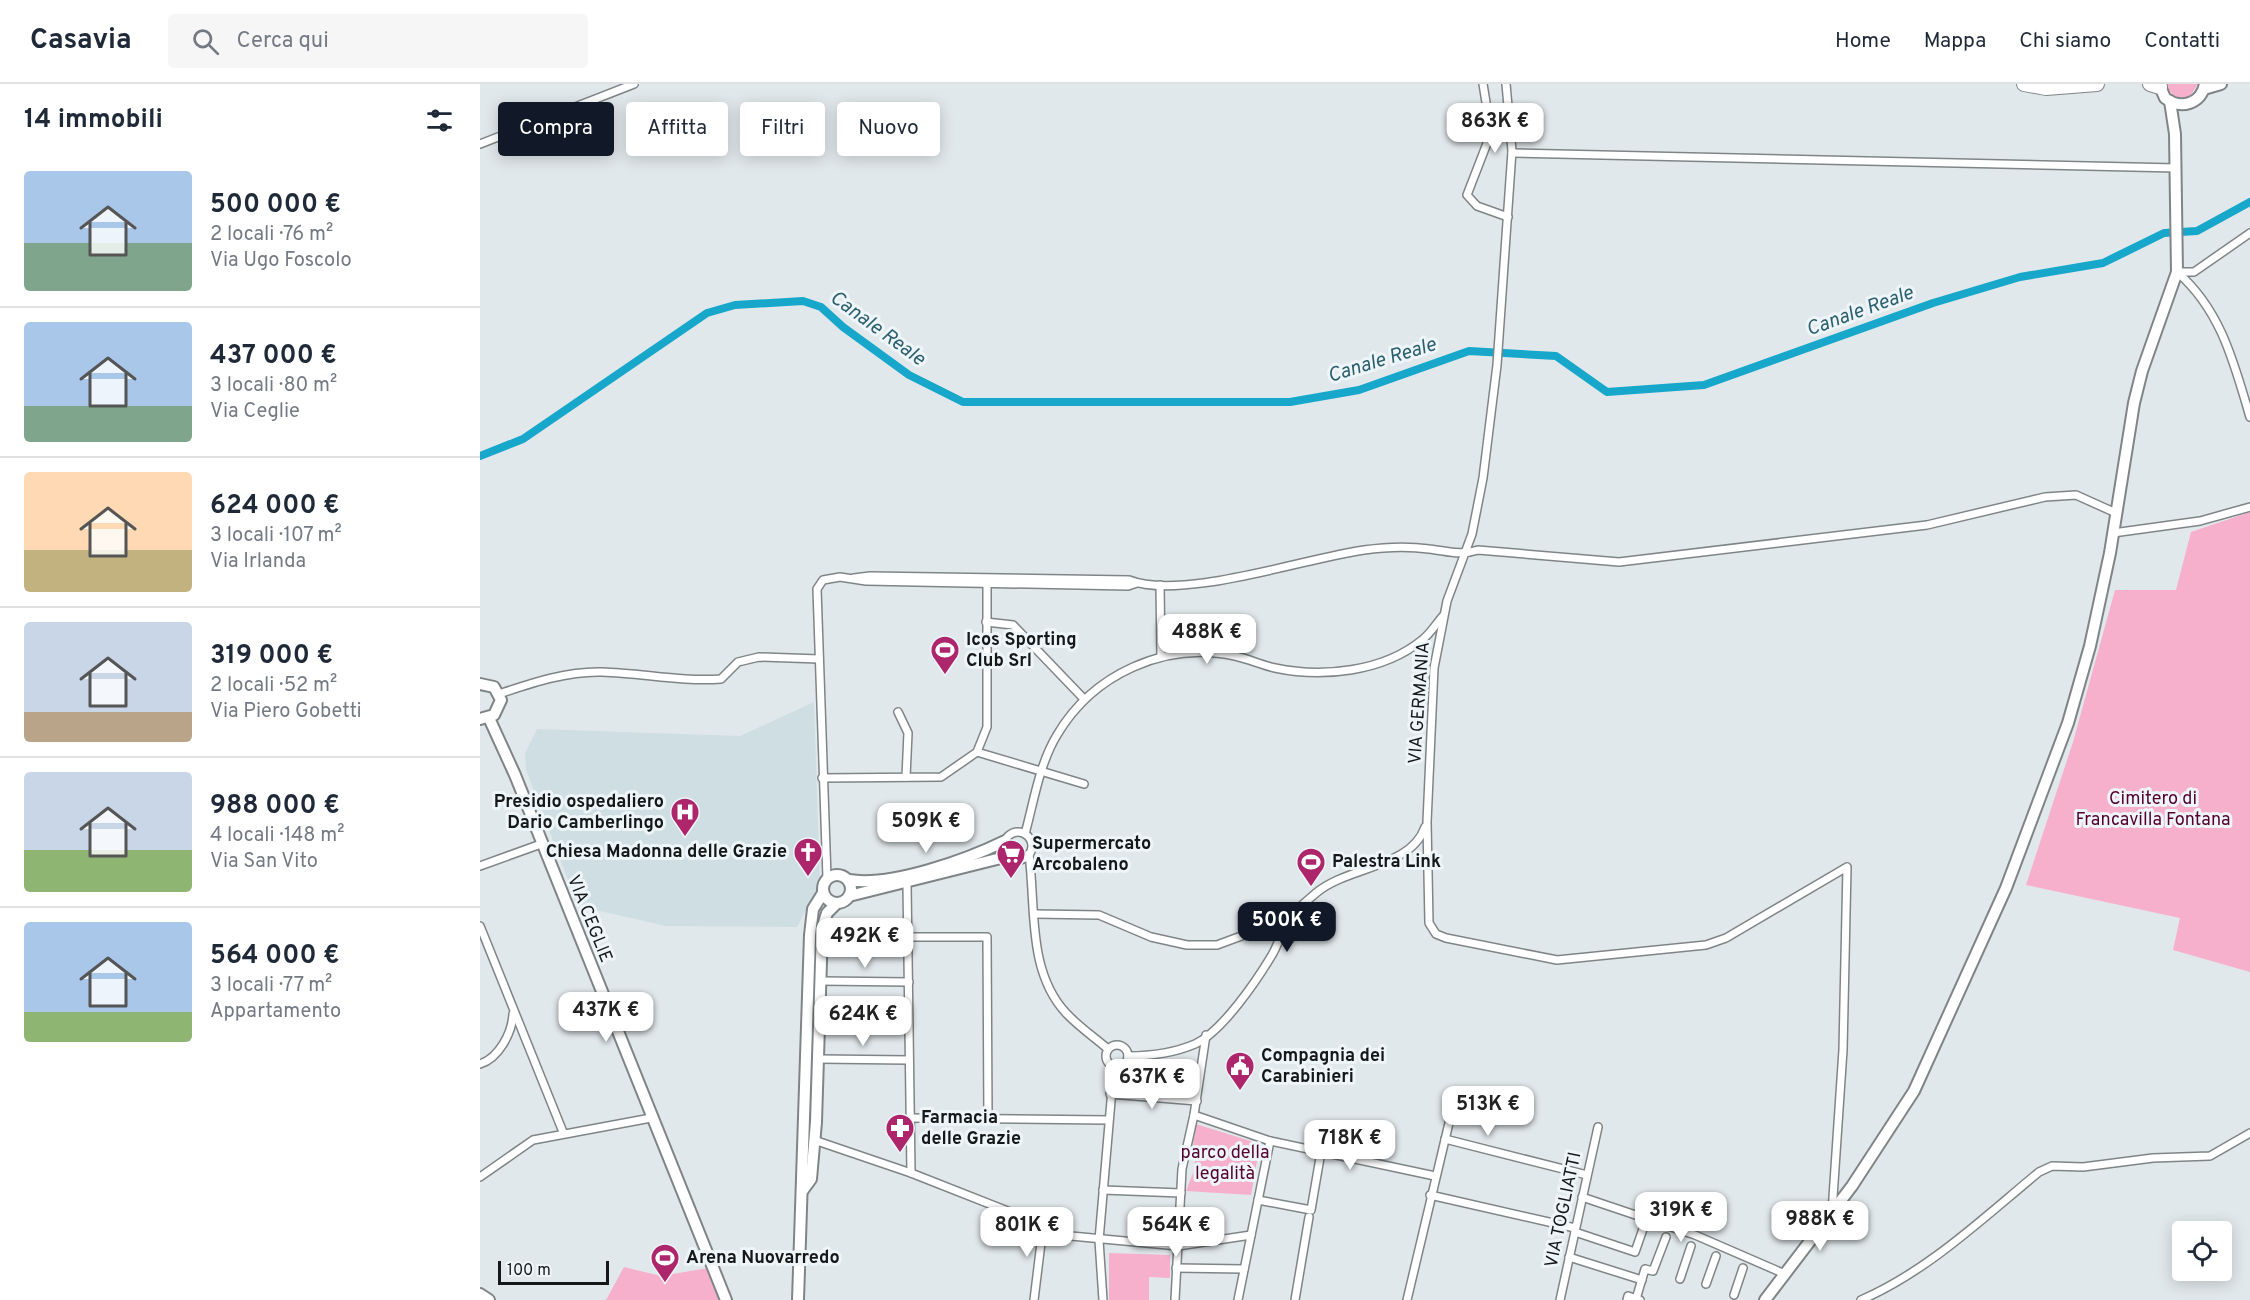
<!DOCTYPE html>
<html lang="it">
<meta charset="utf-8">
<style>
:root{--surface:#fff;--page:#f6f6f7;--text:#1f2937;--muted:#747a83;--line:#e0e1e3;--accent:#111827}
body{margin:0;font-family:Overpass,sans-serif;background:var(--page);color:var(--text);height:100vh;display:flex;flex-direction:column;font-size:22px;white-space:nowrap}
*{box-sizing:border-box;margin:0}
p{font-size:20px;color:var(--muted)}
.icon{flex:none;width:33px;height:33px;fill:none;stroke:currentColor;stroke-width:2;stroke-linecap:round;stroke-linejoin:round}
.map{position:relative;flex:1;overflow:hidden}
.details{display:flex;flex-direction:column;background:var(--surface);width:480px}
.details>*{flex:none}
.banner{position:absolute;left:18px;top:18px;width:570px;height:54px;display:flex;gap:12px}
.fabs{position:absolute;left:1692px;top:1137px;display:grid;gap:12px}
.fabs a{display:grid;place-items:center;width:60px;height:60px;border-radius:6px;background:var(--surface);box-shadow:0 3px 15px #0003;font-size:30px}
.scale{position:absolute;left:18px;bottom:15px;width:111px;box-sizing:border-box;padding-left:6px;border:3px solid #151819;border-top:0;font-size:16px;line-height:21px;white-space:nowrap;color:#151819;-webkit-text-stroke:4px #eef5f8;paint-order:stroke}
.price{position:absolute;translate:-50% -51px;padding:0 14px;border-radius:12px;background:#fff;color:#222;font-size:20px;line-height:39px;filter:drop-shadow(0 2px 3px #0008)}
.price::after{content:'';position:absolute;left:50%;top:36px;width:18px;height:14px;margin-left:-9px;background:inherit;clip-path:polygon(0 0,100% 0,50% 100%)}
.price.current{background:var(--accent);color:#fff}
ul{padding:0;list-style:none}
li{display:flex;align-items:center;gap:18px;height:150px;padding:0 24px}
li+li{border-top:2px solid var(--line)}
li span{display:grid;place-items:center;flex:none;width:168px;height:120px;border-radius:6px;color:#555}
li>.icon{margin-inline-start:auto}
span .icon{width:72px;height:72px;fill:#fffc;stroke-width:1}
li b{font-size:26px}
h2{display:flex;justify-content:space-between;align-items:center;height:72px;padding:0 24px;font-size:26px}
.chip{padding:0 21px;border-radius:6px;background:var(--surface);box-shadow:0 3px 15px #0003;font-size:21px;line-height:54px}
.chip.current{background:var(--accent);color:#fff}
header{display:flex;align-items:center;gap:36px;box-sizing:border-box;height:84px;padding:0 30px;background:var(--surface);border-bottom:2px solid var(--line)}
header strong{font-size:28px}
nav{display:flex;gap:33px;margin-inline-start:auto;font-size:21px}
.search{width:420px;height:54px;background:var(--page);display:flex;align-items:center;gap:15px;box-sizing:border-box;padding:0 21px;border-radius:6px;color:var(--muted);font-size:22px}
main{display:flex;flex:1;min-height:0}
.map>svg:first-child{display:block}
</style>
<header>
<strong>Casavia</strong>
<div class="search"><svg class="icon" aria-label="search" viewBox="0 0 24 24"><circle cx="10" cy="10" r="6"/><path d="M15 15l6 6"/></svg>Cerca qui</div>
<nav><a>Home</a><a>Mappa</a><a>Chi siamo</a><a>Contatti</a></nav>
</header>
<main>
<section class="details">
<h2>14 immobili<svg class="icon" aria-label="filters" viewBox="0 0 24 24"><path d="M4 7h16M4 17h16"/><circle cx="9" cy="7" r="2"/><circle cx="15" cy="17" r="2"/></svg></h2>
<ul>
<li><span style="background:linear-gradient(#a9c7e8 60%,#7fa58c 0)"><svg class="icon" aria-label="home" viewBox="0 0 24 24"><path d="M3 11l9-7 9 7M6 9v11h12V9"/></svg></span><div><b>500 000 €</b><p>2 locali · 76 m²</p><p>Via Ugo Foscolo</p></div></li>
<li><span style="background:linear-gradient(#a9c7e8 70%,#7fa58c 0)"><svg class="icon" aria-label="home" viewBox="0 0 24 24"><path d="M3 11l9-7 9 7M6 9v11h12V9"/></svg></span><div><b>437 000 €</b><p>3 locali · 80 m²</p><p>Via Ceglie</p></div></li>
<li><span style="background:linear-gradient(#ffd9b3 65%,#c2b280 0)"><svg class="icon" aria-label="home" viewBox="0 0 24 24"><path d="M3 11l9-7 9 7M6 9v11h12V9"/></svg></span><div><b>624 000 €</b><p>3 locali · 107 m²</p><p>Via Irlanda</p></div></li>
<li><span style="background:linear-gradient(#c9d6e8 75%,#b9a48a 0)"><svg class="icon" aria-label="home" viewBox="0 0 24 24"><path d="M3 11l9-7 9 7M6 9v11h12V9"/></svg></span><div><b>319 000 €</b><p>2 locali · 52 m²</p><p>Via Piero Gobetti</p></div></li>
<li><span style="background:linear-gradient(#c9d6e8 65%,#8fb573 0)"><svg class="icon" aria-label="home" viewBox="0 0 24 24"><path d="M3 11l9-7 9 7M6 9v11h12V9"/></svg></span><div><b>988 000 €</b><p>4 locali · 148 m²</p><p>Via San Vito</p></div></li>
<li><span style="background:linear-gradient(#a9c7e8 75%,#8fb573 0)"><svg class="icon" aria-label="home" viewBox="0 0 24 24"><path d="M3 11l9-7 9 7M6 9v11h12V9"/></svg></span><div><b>564 000 €</b><p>3 locali · 77 m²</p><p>Appartamento</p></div></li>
</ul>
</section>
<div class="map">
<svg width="1770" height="1216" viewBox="0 0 1770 1216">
<rect width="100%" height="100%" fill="#e1e8eb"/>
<!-- built -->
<polygon fill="#cedee3" points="334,618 340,800 317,843 186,842 98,822 46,686 45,669 57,645 260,652"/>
<!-- green -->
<g fill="#f6b0cb">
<path d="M1686,0H1718L1710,12C1699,16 1690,12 1686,0Z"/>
<polygon points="1770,428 1770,888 1693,866 1700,834 1546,801 1593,658 1635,506 1696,506 1711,448"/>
<polygon points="716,1040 780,1060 771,1111 706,1107 713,1089 717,1063 713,1061"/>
<polygon points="629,1169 690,1171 690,1194 669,1193 669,1216 629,1216"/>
<polygon points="144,1183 181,1192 228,1184 241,1216 126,1216"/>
</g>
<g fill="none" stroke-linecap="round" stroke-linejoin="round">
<!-- canal -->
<polyline stroke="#16a7ca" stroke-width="8" points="0,372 43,355 227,229 255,221 323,217 341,223 363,243 429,291 483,318 810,318 879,306 989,267 1076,272 1127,308 1224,301 1453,219 1540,193 1623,179 1684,149 1717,147 1770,118"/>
<!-- street casing -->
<g stroke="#7f8587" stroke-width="10">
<g id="street">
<polyline points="1003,0 1011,49 987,111 997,122 1028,133"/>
<polyline points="1026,0 1032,67 1017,281 1003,394 992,450 967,517 954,584 947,738 949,839 956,850 966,854 1077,876 1226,861 1246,854 1367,783 1363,966 1352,1128"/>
<polyline points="0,60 154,0"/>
<polyline points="1032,69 1696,84"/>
<path d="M1697,188C1741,226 1754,279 1770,333"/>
<polyline points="1697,188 1714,188 1770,149"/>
<polyline points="1633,449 1720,437 1770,423"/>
<path d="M374,494L390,492L649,496C701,517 826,474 884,466C905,463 928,462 949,465C967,467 980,472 998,466L1139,478L1447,441L1565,413L1596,411L1636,429"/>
<polyline points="680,501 681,573"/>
<polyline points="506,538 533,541 604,615"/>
<path d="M19,610C52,599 87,587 122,588C162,589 201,598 241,595L258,578L279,573L339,575"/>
<polyline points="418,628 428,649 426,693"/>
<polyline points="497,668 604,700"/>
<polyline points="342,694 461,693 497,668 507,643 507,501"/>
<circle cx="538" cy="762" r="14"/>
<path d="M545,750C554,717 559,681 577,651C613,590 685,557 755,572C769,575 781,581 795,584C842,594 903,588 942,556C950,550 956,540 963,532"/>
<path d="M549,770C556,823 547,887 586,929C598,942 614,953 628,965"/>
<polyline points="0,782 61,760"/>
<polyline points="347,794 337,505 343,496 360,493 386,497 648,502 657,499"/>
<polyline points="427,800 431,1089"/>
<polyline points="555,830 619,831 671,853 707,861 737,861 810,834"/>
<polyline points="0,842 83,1048"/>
<polyline points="428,853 507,853 508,1035"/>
<polyline points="340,897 429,898"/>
<circle cx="637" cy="972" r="11"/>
<path d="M648,972C670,972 694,969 715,960C742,948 777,896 792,871C799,859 802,845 810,834C816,825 828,816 836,809C868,782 931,784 945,743"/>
<polyline points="338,975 429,976"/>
<path d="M0,980C19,974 32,949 33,930"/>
<polyline points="630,1010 717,1017"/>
<polyline points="714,1031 790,1057 955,1092"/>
<polyline points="430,1034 628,1036"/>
<polyline points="965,1055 1107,1091"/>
<polyline points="334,1056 431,1089 591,1152 698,1162 771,1151"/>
<polyline points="0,1093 53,1056 171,1034"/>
<polyline points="623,1106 701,1109"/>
<polyline points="950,1111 1095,1144"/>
<polyline points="1102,1113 1215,1151 1305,1190"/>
<polyline points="778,1116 831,1126 841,1068"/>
<polyline points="1095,1148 1155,1168 1163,1145"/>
<polyline points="1089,1173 1162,1196"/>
<polyline points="696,1184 764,1185"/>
<polyline points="1200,1195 1211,1162"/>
<polyline points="1226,1200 1236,1172"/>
<polyline points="1254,1211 1263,1184"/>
<polyline points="1156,1215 1165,1185 1173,1187 1186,1153"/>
<polyline points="554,1216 561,1159 571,1144"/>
<polyline points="623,1216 619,1156 634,982"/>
<polyline points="695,1216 702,1085 714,1031 726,951"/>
<polyline points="758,1216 790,1057"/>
<polyline points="815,1216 829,1133"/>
<polyline points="927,1216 969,1039"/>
<polyline points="1080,1216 1118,1043"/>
<polyline points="1147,1216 1148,1212 1160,1216"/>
<path d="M1381,1216C1448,1187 1503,1134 1559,1088L1572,1082L1603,1083L1673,1074L1730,1072L1770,1049"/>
</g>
</g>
<!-- secondary casing -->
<g stroke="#7f8587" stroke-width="14">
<g id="secondary">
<path d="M1679,0L1685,14C1701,26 1721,20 1725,0"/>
<polyline points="1724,5 1741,0"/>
<polyline points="0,600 14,603 21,616 14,631 0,635"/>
<polyline points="9,634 35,691 246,1216"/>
<circle cx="357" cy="805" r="14"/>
<path d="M369,796C411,803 486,776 525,757"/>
<polyline points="369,812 529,772"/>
<polyline points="323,1106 331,1095 336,1038 342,845 347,829 357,819"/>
<polyline points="0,1210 9,1216"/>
<polyline points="318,1216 330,851 333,825 343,809"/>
<polyline points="1285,1216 1372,1102 1434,1007 1526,804 1588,639 1610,562 1630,469 1654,319 1662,287 1697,188 1695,50 1690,17"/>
</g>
</g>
<!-- highway casing -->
<g stroke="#7f8587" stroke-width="16">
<g id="highway">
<polyline points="1544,0 1566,4 1617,0"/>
<polyline points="1670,0 1680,3"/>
</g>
</g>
<!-- street -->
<use href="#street" stroke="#fff" stroke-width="7"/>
<!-- secondary -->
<use href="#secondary" stroke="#fff" stroke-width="10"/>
<!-- highway -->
<use href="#highway" stroke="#fff" stroke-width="14"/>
</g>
<!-- icons -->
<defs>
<g id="stadium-pin" transform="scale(1.5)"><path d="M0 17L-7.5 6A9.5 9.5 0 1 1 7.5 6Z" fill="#ad266c" stroke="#eef5f8"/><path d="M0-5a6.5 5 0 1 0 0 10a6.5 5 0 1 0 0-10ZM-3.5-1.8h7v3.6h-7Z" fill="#fff"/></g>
<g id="hospital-pin" transform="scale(1.5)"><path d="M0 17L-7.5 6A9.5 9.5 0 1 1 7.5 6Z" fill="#ad266c" stroke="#eef5f8"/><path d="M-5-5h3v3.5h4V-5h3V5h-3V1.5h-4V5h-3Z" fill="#fff"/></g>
<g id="church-pin" transform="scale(1.5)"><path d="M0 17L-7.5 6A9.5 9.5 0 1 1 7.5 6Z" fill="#ad266c" stroke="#eef5f8"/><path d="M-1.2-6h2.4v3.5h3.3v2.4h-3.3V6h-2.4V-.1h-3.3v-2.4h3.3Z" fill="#fff"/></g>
<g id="supermarket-pin" transform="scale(1.5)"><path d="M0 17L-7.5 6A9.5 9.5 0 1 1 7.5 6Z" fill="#ad266c" stroke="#eef5f8"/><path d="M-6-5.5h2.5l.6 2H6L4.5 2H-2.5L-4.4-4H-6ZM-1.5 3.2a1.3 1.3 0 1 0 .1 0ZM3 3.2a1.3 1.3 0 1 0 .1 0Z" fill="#fff"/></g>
<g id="civic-pin" transform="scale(1.5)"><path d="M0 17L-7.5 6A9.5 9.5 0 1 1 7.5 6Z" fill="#ad266c" stroke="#eef5f8"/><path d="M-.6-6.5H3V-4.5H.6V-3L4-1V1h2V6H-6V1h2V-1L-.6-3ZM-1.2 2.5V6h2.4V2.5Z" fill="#fff"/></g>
<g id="pharmacy-pin" transform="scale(1.5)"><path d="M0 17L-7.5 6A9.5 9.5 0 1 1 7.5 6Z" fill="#ad266c" stroke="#eef5f8"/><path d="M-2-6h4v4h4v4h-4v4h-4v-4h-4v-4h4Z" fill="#fff"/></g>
</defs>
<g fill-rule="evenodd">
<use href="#stadium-pin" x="465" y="566"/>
<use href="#hospital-pin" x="205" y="728"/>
<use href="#church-pin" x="328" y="768"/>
<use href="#supermarket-pin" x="531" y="770"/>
<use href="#stadium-pin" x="831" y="778"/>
<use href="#civic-pin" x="760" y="982"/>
<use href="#pharmacy-pin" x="420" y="1044"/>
<use href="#stadium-pin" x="185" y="1174"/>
</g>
<g text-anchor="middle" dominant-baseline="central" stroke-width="6" stroke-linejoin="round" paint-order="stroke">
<!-- poi labels -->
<g font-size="18" font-weight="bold" fill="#151819" stroke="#eef5f8" text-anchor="start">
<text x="486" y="556">Icos Sporting<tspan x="486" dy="21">Club Srl</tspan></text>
<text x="184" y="718" text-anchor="end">Presidio ospedaliero<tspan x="184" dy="21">Dario Camberlingo</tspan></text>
<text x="552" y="760">Supermercato<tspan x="552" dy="21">Arcobaleno</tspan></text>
<text x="307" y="768" text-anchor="end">Chiesa Madonna delle Grazie</text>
<text x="852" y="778">Palestra Link</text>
<text x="781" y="972">Compagnia dei<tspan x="781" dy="21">Carabinieri</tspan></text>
<text x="441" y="1034">Farmacia<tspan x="441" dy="21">delle Grazie</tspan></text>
<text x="206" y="1174">Arena Nuovarredo</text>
</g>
<!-- street labels -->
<g font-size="18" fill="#151819" stroke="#eef5f8">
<text transform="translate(940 619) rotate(-86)">VIA GERMANIA</text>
<text transform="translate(109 835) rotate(68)">VIA CEGLIE</text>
<text transform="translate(1084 1126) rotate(-78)">VIA TOGLIATTI</text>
</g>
<!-- park labels -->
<g font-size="18" fill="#550130" stroke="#eef5f8">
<text x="1673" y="715">Cimitero di<tspan x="1673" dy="21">Francavilla Fontana</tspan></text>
<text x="745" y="1069">parco della<tspan x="745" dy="21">legalità</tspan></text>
</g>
<!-- water labels -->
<g font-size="20" font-style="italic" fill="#2b5f6e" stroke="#eef5f8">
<text transform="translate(1380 228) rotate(-20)">Canale Reale</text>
<text transform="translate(397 245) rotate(36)">Canale Reale</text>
<text transform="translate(902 277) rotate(-17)">Canale Reale</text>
</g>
</g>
</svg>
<div class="fabs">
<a><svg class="icon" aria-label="locate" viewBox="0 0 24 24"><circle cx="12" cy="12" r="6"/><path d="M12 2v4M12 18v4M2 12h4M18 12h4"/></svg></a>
</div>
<div class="scale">100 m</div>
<b class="price" style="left:1015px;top:70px">863K €</b>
<b class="price" style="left:727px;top:581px">488K €</b>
<b class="price" style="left:446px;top:770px">509K €</b>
<b class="price current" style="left:807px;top:869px">500K €</b>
<b class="price" style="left:385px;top:885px">492K €</b>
<b class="price" style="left:126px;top:959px">437K €</b>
<b class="price" style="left:383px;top:963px">624K €</b>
<b class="price" style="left:672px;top:1026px">637K €</b>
<b class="price" style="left:1008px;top:1053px">513K €</b>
<b class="price" style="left:870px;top:1087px">718K €</b>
<b class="price" style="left:1201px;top:1159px">319K €</b>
<b class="price" style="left:1340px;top:1168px">988K €</b>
<b class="price" style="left:547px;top:1174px">801K €</b>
<b class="price" style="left:696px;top:1174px">564K €</b>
<div class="banner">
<a class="chip current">Compra</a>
<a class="chip">Affitta</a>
<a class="chip">Filtri</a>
<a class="chip">Nuovo</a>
</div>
</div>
</main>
